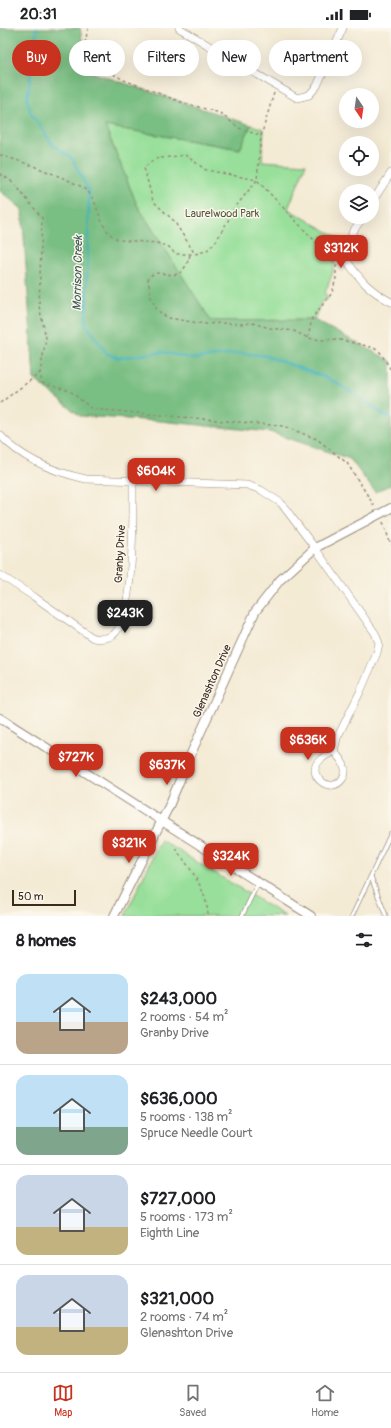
<!DOCTYPE html>
<meta charset="utf-8">
<style>
:root{--surface:#fff;--page:#f2f2f2;--text:#202124;--muted:#757577;--line:#e0e0e0;--accent:#c8321e}
body{margin:0;font-family:Pangolin,sans-serif;background:var(--page);color:var(--text);height:100vh;display:flex;flex-direction:column;font-size:15px;white-space:nowrap}
*{box-sizing:border-box;margin:0}
p{font-size:13px;color:var(--muted)}
.icon{flex:none;width:22px;height:22px;fill:none;stroke:currentColor;stroke-width:2;stroke-linecap:round;stroke-linejoin:round}
.map{position:relative;height:888px;overflow:hidden}
.details{display:flex;flex-direction:column;background:var(--surface);flex:1}
.details>*{flex:none}
.top-card{position:absolute;left:12px;top:12px;width:367px;height:36px;display:flex;gap:8px}
.needle{width:26px;rotate:167deg}
.buttons{position:absolute;left:339px;top:60px;display:grid;gap:8px}
.buttons a{display:grid;place-items:center;width:40px;height:40px;border-radius:50%;background:var(--surface);box-shadow:0 4px 16px #0002;font-size:20px}
.scale{position:absolute;left:12px;bottom:10px;width:64px;box-sizing:border-box;padding-left:4px;border:2px solid #3b2a1e;border-top:0;font-size:11px;line-height:14px;white-space:nowrap;color:#3b2a1e;-webkit-text-stroke:3px #fbf7ec;paint-order:stroke}
.price{position:absolute;translate:-50% -34px;padding:0 9px;border-radius:8px;background:var(--accent);color:#fff;font-size:13px;line-height:26px;filter:drop-shadow(0 1px 2px #0008)}
.price::after{content:'';position:absolute;left:50%;top:24px;width:12px;height:9px;margin-left:-6px;background:inherit;clip-path:polygon(0 0,100% 0,50% 100%)}
.price.selected{background:#222;color:#fff}
ul{padding:0;list-style:none}
li{display:flex;align-items:center;gap:12px;height:100px;padding:0 16px}
li+li{border-top:1px solid var(--line)}
li span{display:grid;place-items:center;flex:none;width:112px;height:80px;border-radius:12px;color:#555}
li>.icon{margin-inline-start:auto}
span .icon{width:48px;height:48px;fill:#fffc;stroke-width:1}
li b{font-size:17px}
h2{display:flex;justify-content:space-between;align-items:center;height:48px;padding:0 16px;font-size:17px}
.chip{padding:0 14px;border-radius:18px;background:var(--surface);box-shadow:0 4px 16px #0002;font-size:14px;line-height:36px}
.chip.selected{background:var(--accent);color:#fff}
.status{display:flex;justify-content:space-between;align-items:center;height:28px;padding:0 20px;background:var(--surface);direction:ltr}
.status svg{height:11px;fill:currentColor}
.tab-bar{display:flex;justify-content:space-around;align-items:center;height:56px;border-top:1px solid var(--line);background:var(--surface);font-size:11px;color:var(--muted)}
.tab-bar a{display:grid;justify-items:center;gap:2px}
.tab-bar .selected{color:var(--accent)}
.map>svg:first-child{display:block}
</style>
<div class="status"><b>20:31</b><svg viewBox="0 0 49 12"><path d="M0 12V9h3v3zM5 12V6h3v6zM10 12V3h3v9zM15 12V0h3v12zM26 1h20v11H26zM47 4h2v5h-2z"/></svg></div>
<div class="map">
<svg width="391" height="888" viewBox="0 0 391 888">
<rect width="100%" height="100%" fill="#fbf7ec"/>
<filter id="ink" filterUnits="userSpaceOnUse"><feTurbulence type="fractalNoise" baseFrequency=".025" numOctaves="2"/><feDisplacementMap in="SourceGraphic" scale="8" xChannelSelector="R" yChannelSelector="G"/><feConvolveMatrix kernelMatrix="1 2 1 2 8 2 1 2 1" color-interpolation-filters="sRGB"/></filter>
<filter id="wash" filterUnits="userSpaceOnUse"><feTurbulence type="fractalNoise" baseFrequency=".012" numOctaves="4" result="noise"/><feDisplacementMap in="SourceGraphic" scale="16" xChannelSelector="R" yChannelSelector="G"/><feGaussianBlur stdDeviation="0.9" result="paint"/><feColorMatrix in="noise" values="0 0 0 0 0 0 0 0 0 0 0 0 0 0 0 0 0 1.4 0 .05"/><feComposite in="paint" operator="in"/></filter>
<g filter="url(#wash)">
<rect width="100%" height="100%" fill="#f4ebd5"/>
<!-- green -->
<g fill="#97df9a" stroke="#69845c">
<polygon points="251,97 264,101 262,133 306,136 288,181 339,210 333,244 325,265 328,271 321,274 314,292 211,293 137,177 105,98 240,121"/>
<polygon points="161,812 285,888 125,888"/>
</g>
<!-- forest -->
<polygon fill="#79be82" stroke="#5a7450" points="0,0 80,0 88,43 251,97 240,121 105,98 137,177 211,293 314,292 391,333 391,457 375,464 350,431 270,404 160,393 80,388 34,351 22,181 0,163"/>
<g fill="none" stroke-linecap="round" stroke-linejoin="round">
<!-- stream -->
<polyline stroke="#44b4bd" stroke-width="2.5" points="37,0 27,72 31,85 53,117 72,130 89,164 86,296 107,326 119,330 162,324 193,331 240,325 267,328 329,351 358,368 385,388 391,389"/>
</g>
</g>
<g filter="url(#ink)">
<g fill="none" stroke-linecap="round" stroke-linejoin="round">
<!-- service casing -->
<g stroke="#988a7a" stroke-width="5">
<g id="service">
<polyline points="371,849 386,888"/>
<polyline points="242,888 258,855"/>
<polyline points="352,888 391,805"/>
</g>
</g>
<!-- minor casing -->
<g stroke="#988a7a" stroke-width="8">
<g id="minor">
<polyline points="179,0 297,70 309,67 317,58 343,0"/>
<polyline points="372,174 391,145"/>
<path d="M363,189L352,205L347,233C361,253 369,262 391,274"/>
<path d="M0,407C22,431 54,444 86,451L247,457L261,462L281,475L315,520L375,605L379,615L377,625L360,664L337,710L334,723"/>
<path d="M0,547L33,568L93,610C100,611 107,611 113,607C135,591 133,482 133,454"/>
<path d="M334,723C337,728 343,733 344,738C346,742 345,747 343,750C331,769 304,746 320,732C324,728 329,726 334,723Z"/>
</g>
</g>
<!-- tertiary casing -->
<g stroke="#988a7a" stroke-width="10">
<g id="tertiary">
<polyline points="0,690 311,888"/>
<polyline points="114,888 169,778 189,730 255,584 280,552 315,520 391,480"/>
</g>
</g>
<!-- path -->
<g stroke="#988a7a" stroke-width="1.5" stroke-dasharray="3 3" stroke-linecap="butt">
<polyline points="88,0 85,15 85,21 88,28 102,40 124,52 181,74 220,85 239,100 261,108"/>
<polyline points="274,65 261,108 257,152 333,232 336,237 341,236"/>
<path d="M0,127C24,134 47,143 70,153C75,156 82,158 86,162C102,177 96,201 119,212L157,215L169,219L175,226H194"/>
<polygon points="185,127 206,142 257,152 237,177 215,215 206,223 195,226 174,193 153,173 144,140 154,131"/>
<polyline points="0,146 13,154 42,190 39,278 46,310 40,345 42,355 70,363 92,381 283,398 317,411 347,435 375,479"/>
<path d="M190,227C179,265 159,233 148,251L151,269L157,282L168,290L205,296L225,295L240,296L252,295L270,300L294,303L308,310L322,312L336,311L359,316L374,320L380,324L391,342"/>
<polyline points="308,310 312,290 332,265 336,250 336,238"/>
<polyline points="0,375 40,345"/>
<polyline points="383,494 391,517"/>
<path d="M177,820V823C192,842 207,863 208,888"/>
</g>
<!-- service -->
<use href="#service" stroke="#fff" stroke-width="3.5"/>
<!-- minor -->
<use href="#minor" stroke="#fff" stroke-width="7"/>
<!-- tertiary -->
<use href="#tertiary" stroke="#fff" stroke-width="8"/>
</g>
</g>
<g text-anchor="middle" dominant-baseline="central" stroke-width="3" stroke-linejoin="round" paint-order="stroke">
<!-- park labels -->
<g font-size="11" fill="#52573d" stroke="#fbf7ec">
<text x="222" y="185">Laurelwood Park</text>
</g>
<!-- street labels -->
<g font-size="11" fill="#3b2a1e" stroke="#fbf7ec">
<text transform="translate(120 526) rotate(-87)">Granby Drive</text>
<text transform="translate(212 653) rotate(-66)">Glenashton Drive</text>
</g>
<!-- water labels -->
<g font-size="12" font-style="italic" fill="#3e5a56" stroke="#fbf7ec">
<text transform="translate(78 245) rotate(-89)">Morrison Creek</text>
</g>
</g>
</svg>
<div class="buttons">
<a><svg class="needle" viewBox="-14 -14 28 28"><path d="M0-13l5 13h-10z" fill="#e53935"/><path d="M0 13l5-13h-10z" fill="#757577"/></svg></a>
<a><svg class="icon" aria-label="locate" viewBox="0 0 24 24"><circle cx="12" cy="12" r="6"/><path d="M12 2v4M12 18v4M2 12h4M18 12h4"/></svg></a>
<a><svg class="icon" aria-label="layers" viewBox="0 0 24 24"><path d="M12 4l9 5-9 5-9-5zM3 14l9 5 9-5"/></svg></a>
</div>
<div class="scale">50 m</div>
<b class="price" style="left:341px;top:241px">$312K</b>
<b class="price" style="left:156px;top:464px">$604K</b>
<b class="price selected" style="left:125px;top:606px">$243K</b>
<b class="price" style="left:308px;top:733px">$636K</b>
<b class="price" style="left:76px;top:750px">$727K</b>
<b class="price" style="left:167px;top:758px">$637K</b>
<b class="price" style="left:129px;top:836px">$321K</b>
<b class="price" style="left:231px;top:849px">$324K</b>
<div class="top-card">
<a class="chip selected">Buy</a>
<a class="chip">Rent</a>
<a class="chip">Filters</a>
<a class="chip">New</a>
<a class="chip">Apartment</a>
</div>
</div>
<section class="details">
<h2>8 homes<svg class="icon" aria-label="filters" viewBox="0 0 24 24"><path d="M4 7h16M4 17h16"/><circle cx="9" cy="7" r="2"/><circle cx="15" cy="17" r="2"/></svg></h2>
<ul>
<li><span style="background:linear-gradient(#bfe0f5 60%,#b9a48a 0)"><svg class="icon" aria-label="home" viewBox="0 0 24 24"><path d="M3 11l9-7 9 7M6 9v11h12V9"/></svg></span><div><b>$243,000</b><p>2 rooms · 54 m²</p><p>Granby Drive</p></div></li>
<li><span style="background:linear-gradient(#bfe0f5 65%,#7fa58c 0)"><svg class="icon" aria-label="home" viewBox="0 0 24 24"><path d="M3 11l9-7 9 7M6 9v11h12V9"/></svg></span><div><b>$636,000</b><p>5 rooms · 138 m²</p><p>Spruce Needle Court</p></div></li>
<li><span style="background:linear-gradient(#c9d6e8 65%,#c2b280 0)"><svg class="icon" aria-label="home" viewBox="0 0 24 24"><path d="M3 11l9-7 9 7M6 9v11h12V9"/></svg></span><div><b>$727,000</b><p>5 rooms · 173 m²</p><p>Eighth Line</p></div></li>
<li><span style="background:linear-gradient(#c9d6e8 65%,#c2b280 0)"><svg class="icon" aria-label="home" viewBox="0 0 24 24"><path d="M3 11l9-7 9 7M6 9v11h12V9"/></svg></span><div><b>$321,000</b><p>2 rooms · 74 m²</p><p>Glenashton Drive</p></div></li>
</ul>
</section>
<nav class="tab-bar">
<a class="selected"><svg class="icon" aria-label="map" viewBox="0 0 24 24"><path d="M3 6l6-2 6 2 6-2v14l-6 2-6-2-6 2zM9 4v14M15 6v14"/></svg>Map</a>
<a><svg class="icon" aria-label="saved" viewBox="0 0 24 24"><path d="M7 4h10v16l-5-4-5 4z"/></svg>Saved</a>
<a><svg class="icon" aria-label="home" viewBox="0 0 24 24"><path d="M3 11l9-7 9 7M6 9v11h12V9"/></svg>Home</a>
</nav>
